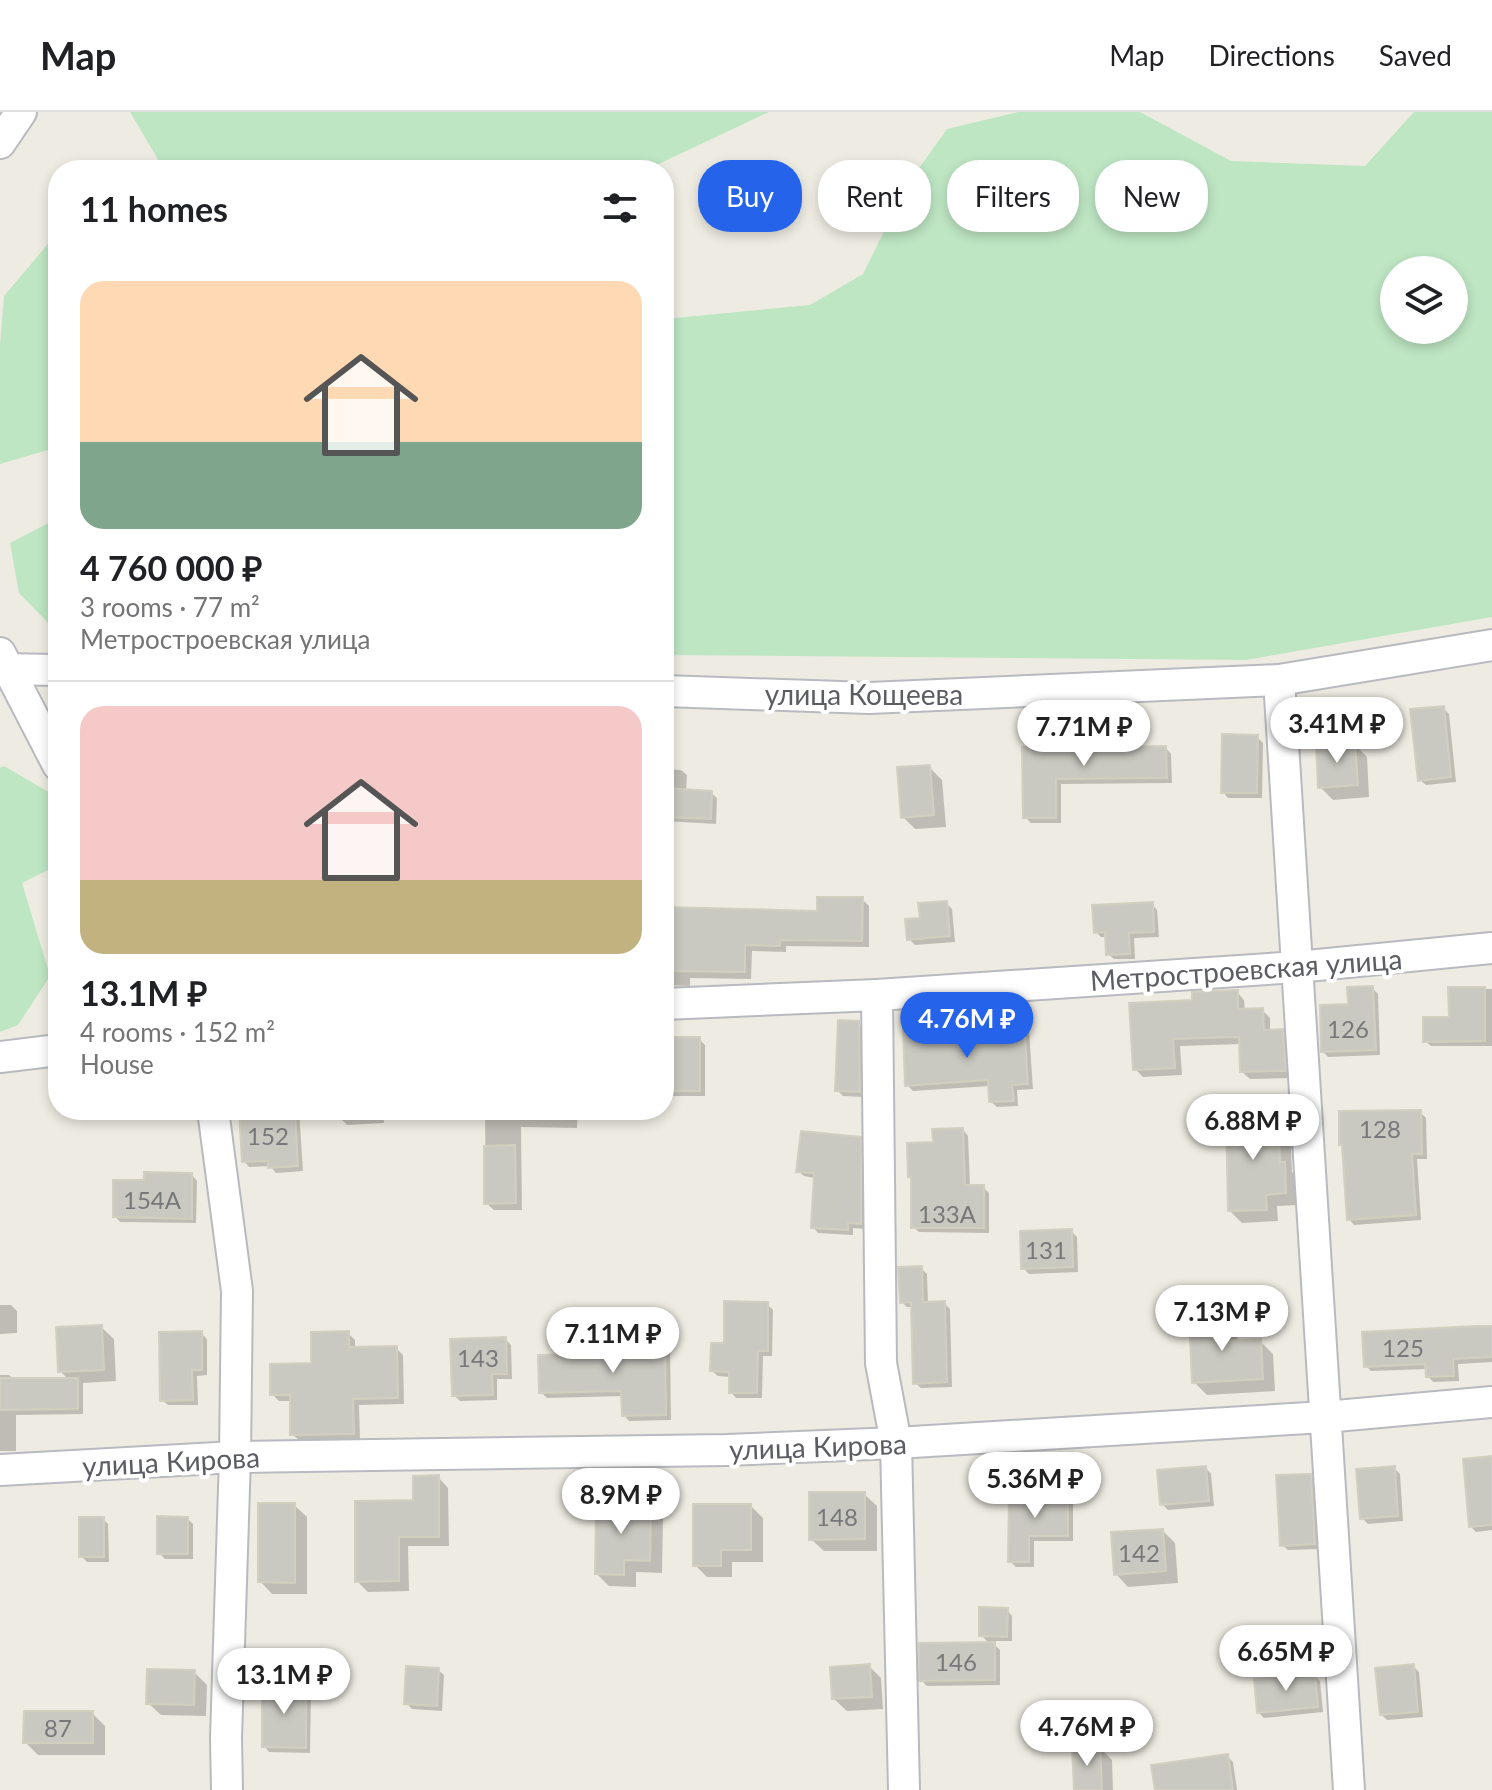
<!DOCTYPE html>
<meta charset="utf-8">
<style>
:root{--surface:#fff;--page:#f2f2f2;--text:#202124;--muted:#757577;--line:#e0e0e0;--accent:#2563eb}
body{margin:0;font-family:Lato,sans-serif;background:var(--page);color:var(--text);height:100vh;display:flex;flex-direction:column;font-size:30px;white-space:nowrap}
*{box-sizing:border-box;margin:0}
p{font-size:26px;color:var(--muted)}
.icon{flex:none;width:44px;height:44px;fill:none;stroke:currentColor;stroke-width:2;stroke-linecap:round;stroke-linejoin:round}
.map{position:relative;flex:1;overflow:hidden}
.drawer{position:absolute;left:48px;top:48px;width:626px;height:960px;display:flex;flex-direction:column;background:var(--surface);border-radius:32px;box-shadow:0 4px 12px #0003}
.drawer>*{flex:none}
.guide{position:absolute;left:698px;top:48px;width:674px;height:72px;display:flex;gap:16px}
.tools{position:absolute;left:1380px;top:144px;display:grid;gap:16px}
.tools a{display:grid;place-items:center;width:88px;height:88px;border-radius:50%;background:var(--surface);box-shadow:0 4px 12px #0003;font-size:40px}
.price{position:absolute;translate:-50% -68px;padding:0 18px;border-radius:28px;background:#fff;color:#222;font-size:26px;line-height:52px;filter:drop-shadow(0 2px 4px #0008)}
.price::after{content:'';position:absolute;left:50%;top:48px;width:24px;height:18px;margin-left:-12px;background:inherit;clip-path:polygon(0 0,100% 0,50% 100%)}
.price.selected{background:var(--accent);color:#fff}
ul{padding:0;list-style:none}
li{display:grid;align-content:center;gap:16px;height:424px;padding:0 32px}
li+li{border-top:2px solid var(--line)}
li span{display:grid;place-items:center;height:248px;border-radius:24px;color:#555}
li>.icon{margin-inline-start:auto}
span .icon{width:144px;height:144px;fill:#fffc;stroke-width:1}
li b{font-size:34px}
h2{display:flex;justify-content:space-between;align-items:center;height:96px;padding:0 32px;font-size:34px}
.tag{padding:0 28px;border-radius:32px;background:var(--surface);box-shadow:0 4px 12px #0003;font-size:28px;line-height:72px}
.tag.selected{background:var(--accent);color:#fff}
header{display:flex;align-items:center;gap:48px;box-sizing:border-box;height:112px;padding:0 40px;background:var(--surface);border-bottom:2px solid var(--line)}
header strong{font-size:38px}
nav{display:flex;gap:44px;margin-inline-start:auto;font-size:28px}
.map>svg:first-child{display:block}
</style>
<header>
<strong>Map</strong>
<nav><a>Map</a><a>Directions</a><a>Saved</a></nav>
</header>
<div class="map">
<svg width="1492" height="1678" viewBox="0 0 1492 1678">
<rect width="100%" height="100%" fill="#eeece2"/>
<!-- green -->
<g fill="#bee6c3" fill-rule="evenodd">
<polygon points="130,0 769,0 646,58 161,58 163,56"/>
<path d="M1018,0H1140L1231,49L1365,54L1414,0H1492V505L1246,548L664,543V207L810,193L863,162L907,73L947,17ZM1454,158V218H1394V158Z"/>
<polygon points="58,120 58,335 0,352 0,233 4,184"/>
<polygon points="58,406 58,521 19,481 10,431"/>
<polygon points="4,654 57,685 58,753 22,771 50,864 18,913 0,920 0,656"/>
</g>
<!-- shadow -->
<g fill="#0003">
<polygon points="1443,596 1449,602 1456,670 1426,673 1420,668"/>
<polygon points="1123,623 1128,629 1128,637 1166,636 1171,642 1172,671 1061,672 1061,711 1031,711 1025,705 1024,637 1089,636"/>
<polygon points="1257,625 1263,631 1262,686 1228,686 1223,680"/>
<polygon points="1354,632 1367,645 1369,685 1333,688 1320,675"/>
<polygon points="929,655 942,668 946,715 915,717 903,705"/>
<polygon points="664,657 681,658 687,663 686,679 711,681 717,686 716,712 664,709"/>
<polygon points="862,787 869,794 869,835 786,834 786,840 752,839 751,867 690,866 690,874 664,873 664,796 819,801"/>
<polygon points="946,791 952,797 955,830 915,833 909,827 922,808"/>
<polygon points="1152,792 1157,798 1159,825 1134,826 1135,847 1114,847 1108,842 1107,825 1101,825 1096,820"/>
<polygon points="1372,876 1378,882 1380,943 1328,945 1323,940 1350,894"/>
<polygon points="1450,877 1492,877 1492,934 1431,934 1425,929 1451,907"/>
<polygon points="1237,880 1244,888 1245,899 1262,898 1270,906 1270,920 1282,919 1290,927 1292,966 1250,967 1242,960 1241,932 1180,934 1182,963 1143,965 1135,957 1195,890"/>
<polygon points="858,911 864,917 865,985 843,984 837,978"/>
<polygon points="1024,912 1029,918 1033,977 1017,978 1018,994 997,995 991,990 990,974 913,979 907,973 935,913 941,919 941,934 998,931"/>
<polygon points="664,927 699,927 705,933 705,984 664,984"/>
<polygon points="241,998 299,998 303,1059 276,1061 270,1054 249,1055 244,1049"/>
<polygon points="340,998 383,998 384,1011 347,1013 341,1007"/>
<polygon points="485,998 578,998 577,1016 521,1015 522,1098 494,1098 486,1091"/>
<polygon points="1420,1000 1426,1006 1427,1047 1417,1047 1421,1108 1354,1113 1349,1107"/>
<polygon points="1277,1004 1290,1016 1292,1060 1296,1065 1298,1093 1277,1094 1278,1109 1242,1111 1230,1099"/>
<polygon points="963,1018 968,1024 970,1075 983,1075 989,1081 989,1121 919,1120 913,1115 913,1068 910,1064 935,1032"/>
<polygon points="860,1027 865,1033 866,1117 853,1116 853,1123 818,1121 813,1115 815,1066 804,1064 798,1059"/>
<polygon points="192,1063 197,1069 196,1111 120,1110 115,1104 146,1070"/>
<polygon points="1071,1119 1077,1125 1078,1160 1029,1162 1023,1156"/>
<polygon points="921,1156 927,1162 928,1192 944,1191 950,1197 952,1275 921,1276 915,1271 913,1195 907,1195 902,1190"/>
<polygon points="767,1192 773,1198 772,1244 763,1244 762,1286 736,1286 731,1280 731,1265 718,1264 712,1259 726,1233"/>
<polygon points="0,1193 11,1193 17,1199 17,1221 0,1222"/>
<polygon points="1225,1205 1237,1218 1238,1231 1260,1229 1273,1242 1275,1279 1207,1283 1194,1270"/>
<polygon points="101,1215 114,1227 116,1269 83,1271 83,1302 16,1303 16,1339 0,1339 0,1263 9,1263 15,1268 69,1268 60,1259"/>
<polygon points="1492,1216 1492,1250 1458,1252 1459,1269 1433,1270 1428,1264 1427,1257 1371,1259 1366,1254"/>
<polygon points="201,1221 207,1227 207,1263 197,1264 198,1293 168,1293 162,1288"/>
<polygon points="348,1221 355,1228 355,1237 396,1236 403,1243 404,1292 359,1293 360,1328 299,1328 292,1322 292,1289 279,1289 272,1282 313,1253"/>
<polygon points="505,1227 511,1233 512,1267 497,1267 497,1288 460,1289 454,1283"/>
<polygon points="664,1228 670,1234 671,1308 629,1309 624,1303 623,1284 547,1286 541,1280 622,1243"/>
<polygon points="1492,1346 1492,1418 1476,1420 1470,1414"/>
<polygon points="1206,1356 1211,1362 1214,1394 1168,1398 1162,1392"/>
<polygon points="1394,1356 1400,1362 1403,1409 1368,1412 1362,1406"/>
<polygon points="1310,1364 1316,1369 1320,1437 1288,1438 1282,1433"/>
<polygon points="438,1365 448,1376 449,1434 408,1434 409,1479 368,1480 357,1469 415,1390"/>
<polygon points="864,1382 877,1394 877,1439 824,1439 811,1427"/>
<polygon points="1011,1382 1068,1383 1073,1389 1073,1429 1034,1429 1034,1455 1016,1455 1010,1449"/>
<polygon points="294,1393 307,1405 307,1482 272,1482 260,1469"/>
<polygon points="650,1394 663,1407 662,1461 636,1460 636,1475 609,1474 597,1462"/>
<polygon points="751,1394 763,1406 763,1450 732,1450 732,1465 707,1465 695,1453"/>
<polygon points="103,1407 108,1412 109,1450 87,1450 81,1444"/>
<polygon points="188,1407 193,1412 193,1447 165,1447 159,1441"/>
<polygon points="1163,1419 1175,1431 1178,1471 1128,1475 1116,1462"/>
<polygon points="1007,1498 1012,1504 1012,1529 991,1529 1000,1538 1000,1573 927,1574 921,1568 990,1532 981,1523"/>
<polygon points="869,1554 881,1566 883,1597 847,1599 834,1587"/>
<polygon points="1413,1554 1419,1560 1423,1605 1387,1608 1381,1602"/>
<polygon points="438,1558 444,1563 442,1599 412,1597 406,1591"/>
<polygon points="194,1560 207,1573 206,1604 161,1603 148,1591"/>
<polygon points="1315,1564 1320,1569 1323,1600 1264,1606 1258,1600"/>
<polygon points="305,1575 311,1581 310,1641 269,1640 264,1634"/>
<polygon points="92,1601 105,1614 105,1643 38,1643 25,1630"/>
<polygon points="1099,1635 1112,1648 1113,1678 1076,1678"/>
<polygon points="1228,1645 1233,1650 1237,1678 1157,1678"/>
</g>
<!-- building -->
<g fill="#cac9c1" stroke="#d2cfc1" stroke-width="2">
<polygon points="1444,594 1451,665 1418,669 1410,597"/>
<polygon points="1123,621 1124,635 1166,634 1167,666 1056,667 1056,706 1023,706 1022,635 1087,634 1087,622"/>
<polygon points="1222,622 1258,623 1257,681 1221,681"/>
<polygon points="1355,630 1358,673 1318,676 1316,633"/>
<polygon points="930,653 934,703 901,706 897,655"/>
<polygon points="664,676 712,679 711,707 664,705"/>
<polygon points="817,785 863,785 862,829 780,828 780,834 745,833 745,860 664,859 664,795 817,799"/>
<polygon points="947,789 950,824 907,828 905,807 920,806 918,791"/>
<polygon points="1153,790 1154,820 1129,821 1130,842 1106,843 1105,820 1094,821 1092,793"/>
<polygon points="1373,874 1376,938 1321,940 1320,893 1348,892 1347,875"/>
<polygon points="1448,875 1485,875 1485,929 1423,930 1423,905 1449,905"/>
<polygon points="1238,878 1238,897 1263,896 1264,918 1283,917 1286,959 1240,960 1239,925 1173,927 1175,956 1133,958 1129,891 1192,888 1192,880"/>
<polygon points="838,908 859,909 860,980 835,979"/>
<polygon points="1024,910 1028,972 1012,973 1014,989 989,990 988,968 905,974 903,913 936,911 937,932 996,929 994,912"/>
<rect x="664" y="925" width="36" height="54"/>
<polygon points="239,998 295,998 298,1054 268,1056 268,1049 242,1050"/>
<polygon points="1421,998 1422,1042 1412,1042 1416,1103 1347,1108 1342,1033 1339,1033 1339,999"/>
<polygon points="1278,1002 1280,1050 1285,1050 1286,1081 1266,1083 1267,1098 1228,1099 1226,1004"/>
<polygon points="963,1016 965,1073 984,1073 984,1116 911,1116 911,1065 908,1065 907,1031 933,1030 932,1017"/>
<polygon points="801,1019 861,1025 861,1112 848,1111 848,1118 811,1116 814,1061 796,1060"/>
<polygon points="515,1033 516,1091 484,1092 484,1034"/>
<polygon points="144,1060 192,1061 192,1107 113,1105 113,1068 144,1068"/>
<polygon points="1072,1117 1073,1155 1021,1157 1020,1119"/>
<polygon points="922,1154 923,1190 945,1189 947,1270 913,1272 911,1190 900,1191 898,1155"/>
<polygon points="724,1189 768,1190 768,1239 758,1239 757,1281 729,1281 729,1260 710,1259 711,1231 724,1231"/>
<polygon points="1226,1203 1227,1229 1261,1227 1263,1267 1192,1271 1189,1205"/>
<polygon points="102,1213 104,1258 58,1260 56,1215"/>
<polygon points="1476,1214 1492,1214 1492,1245 1453,1247 1454,1264 1426,1265 1425,1252 1364,1255 1362,1220"/>
<polygon points="202,1219 202,1258 192,1258 193,1288 160,1289 159,1220"/>
<polygon points="349,1219 349,1235 397,1234 398,1286 353,1287 354,1322 290,1323 290,1283 270,1283 270,1252 311,1251 311,1220"/>
<polygon points="506,1225 507,1262 492,1262 493,1283 452,1284 450,1227"/>
<polygon points="665,1226 666,1303 622,1304 621,1279 539,1281 538,1243 620,1241 620,1227"/>
<polygon points="0,1266 78,1266 78,1297 0,1298"/>
<polygon points="1492,1344 1492,1413 1469,1415 1463,1347"/>
<polygon points="1206,1354 1209,1389 1160,1393 1157,1358"/>
<polygon points="1395,1354 1398,1404 1360,1407 1356,1357"/>
<polygon points="1311,1362 1315,1432 1280,1434 1276,1363"/>
<polygon points="439,1363 439,1425 399,1425 399,1469 355,1470 355,1389 413,1388 413,1364"/>
<polygon points="809,1380 865,1380 865,1427 809,1428"/>
<polygon points="1009,1380 1068,1381 1068,1424 1029,1424 1029,1450 1008,1450"/>
<polygon points="258,1391 295,1391 295,1471 258,1470"/>
<polygon points="596,1391 651,1392 650,1449 624,1448 624,1463 595,1462"/>
<polygon points="693,1392 751,1392 751,1438 721,1438 721,1454 693,1454"/>
<polygon points="157,1404 188,1405 188,1442 157,1442"/>
<rect x="79" y="1405" width="25" height="40"/>
<polygon points="1163,1417 1166,1459 1114,1463 1111,1420"/>
<polygon points="979,1495 1008,1496 1007,1525 979,1524"/>
<polygon points="995,1530 995,1568 919,1569 919,1531"/>
<polygon points="870,1552 872,1585 832,1587 830,1555"/>
<polygon points="1414,1552 1418,1600 1380,1603 1375,1556"/>
<polygon points="406,1554 439,1556 437,1594 404,1592"/>
<polygon points="147,1557 195,1558 194,1593 146,1592"/>
<polygon points="1315,1562 1318,1595 1257,1601 1254,1567"/>
<polygon points="262,1573 306,1573 306,1636 262,1635"/>
<polygon points="24,1599 93,1599 93,1631 23,1631"/>
<polygon points="1100,1633 1102,1678 1074,1678 1072,1635"/>
<polygon points="1228,1642 1233,1678 1155,1678 1151,1653"/>
</g>
<g fill="none" stroke-linecap="round" stroke-linejoin="round">
<!-- minor casing -->
<g stroke="#b8babf" stroke-width="34">
<g id="minor">
<polyline points="0,31 21,0"/>
<polyline points="0,541 58,653"/>
<polyline points="0,557 58,558"/>
<polyline points="1279,568 1349,1678"/>
<polyline points="664,579 869,586 1279,568 1492,533"/>
<polyline points="877,883 881,1251 896,1331 904,1678"/>
<polyline points="664,892 877,883 1297,855 1492,836"/>
<polyline points="0,945 58,938"/>
<polyline points="213,998 237,1179 235,1345 226,1626 227,1678"/>
<polyline points="0,1358 235,1345 727,1338 896,1331 1325,1305 1492,1290"/>
</g>
</g>
<!-- minor -->
<use href="#minor" stroke="#fff" stroke-width="30"/>
</g>
<g text-anchor="middle" dominant-baseline="central" stroke-width="8" stroke-linejoin="round" paint-order="stroke">
<!-- number labels -->
<g font-size="24" fill="#77787a">
<text x="1348" y="916">126</text>
<text x="1380" y="1016">128</text>
<text x="268" y="1023">152</text>
<text x="152" y="1087">154А</text>
<text x="947" y="1101">133А</text>
<text x="1046" y="1137">131</text>
<text x="1403" y="1235">125</text>
<text x="478" y="1245">143</text>
<text x="837" y="1404">148</text>
<text x="1139" y="1440">142</text>
<text x="956" y="1549">146</text>
<text x="58" y="1615">87</text>
</g>
<!-- street labels -->
<g font-size="28" fill="#5b5d63" stroke="#fff">
<text x="864" y="582">улица Кощеева</text>
<text transform="translate(1246 857) rotate(-4)">Метростроевская улица</text>
<text transform="translate(818 1334) rotate(-2)">улица Кирова</text>
<text transform="translate(171 1349) rotate(-3)">улица Кирова</text>
</g>
</g>
</svg>
<div class="tools">
<a><svg class="icon" aria-label="layers" viewBox="0 0 24 24"><path d="M12 4l9 5-9 5-9-5zM3 14l9 5 9-5"/></svg></a>
</div>
<b class="price" style="left:1337px;top:653px">3.41M ₽</b>
<b class="price" style="left:1084px;top:656px">7.71M ₽</b>
<b class="price selected" style="left:967px;top:948px">4.76M ₽</b>
<b class="price" style="left:1253px;top:1050px">6.88M ₽</b>
<b class="price" style="left:1222px;top:1241px">7.13M ₽</b>
<b class="price" style="left:613px;top:1263px">7.11M ₽</b>
<b class="price" style="left:1035px;top:1408px">5.36M ₽</b>
<b class="price" style="left:621px;top:1424px">8.9M ₽</b>
<b class="price" style="left:1286px;top:1581px">6.65M ₽</b>
<b class="price" style="left:284px;top:1604px">13.1M ₽</b>
<b class="price" style="left:1087px;top:1656px">4.76M ₽</b>
<div class="guide">
<a class="tag selected">Buy</a>
<a class="tag">Rent</a>
<a class="tag">Filters</a>
<a class="tag">New</a>
</div>
<section class="drawer">
<h2>11 homes<svg class="icon" aria-label="filters" viewBox="0 0 24 24"><path d="M4 7h16M4 17h16"/><circle cx="9" cy="7" r="2"/><circle cx="15" cy="17" r="2"/></svg></h2>
<ul>
<li><span style="background:linear-gradient(#ffd9b3 65%,#7fa58c 0)"><svg class="icon" aria-label="home" viewBox="0 0 24 24"><path d="M3 11l9-7 9 7M6 9v11h12V9"/></svg></span><div><b>4 760 000 ₽</b><p>3 rooms · 77 m²</p><p>Метростроевская улица</p></div></li>
<li><span style="background:linear-gradient(#f6c9c9 70%,#c2b280 0)"><svg class="icon" aria-label="home" viewBox="0 0 24 24"><path d="M3 11l9-7 9 7M6 9v11h12V9"/></svg></span><div><b>13.1M ₽</b><p>4 rooms · 152 m²</p><p>House</p></div></li>
</ul>
</section>
</div>
